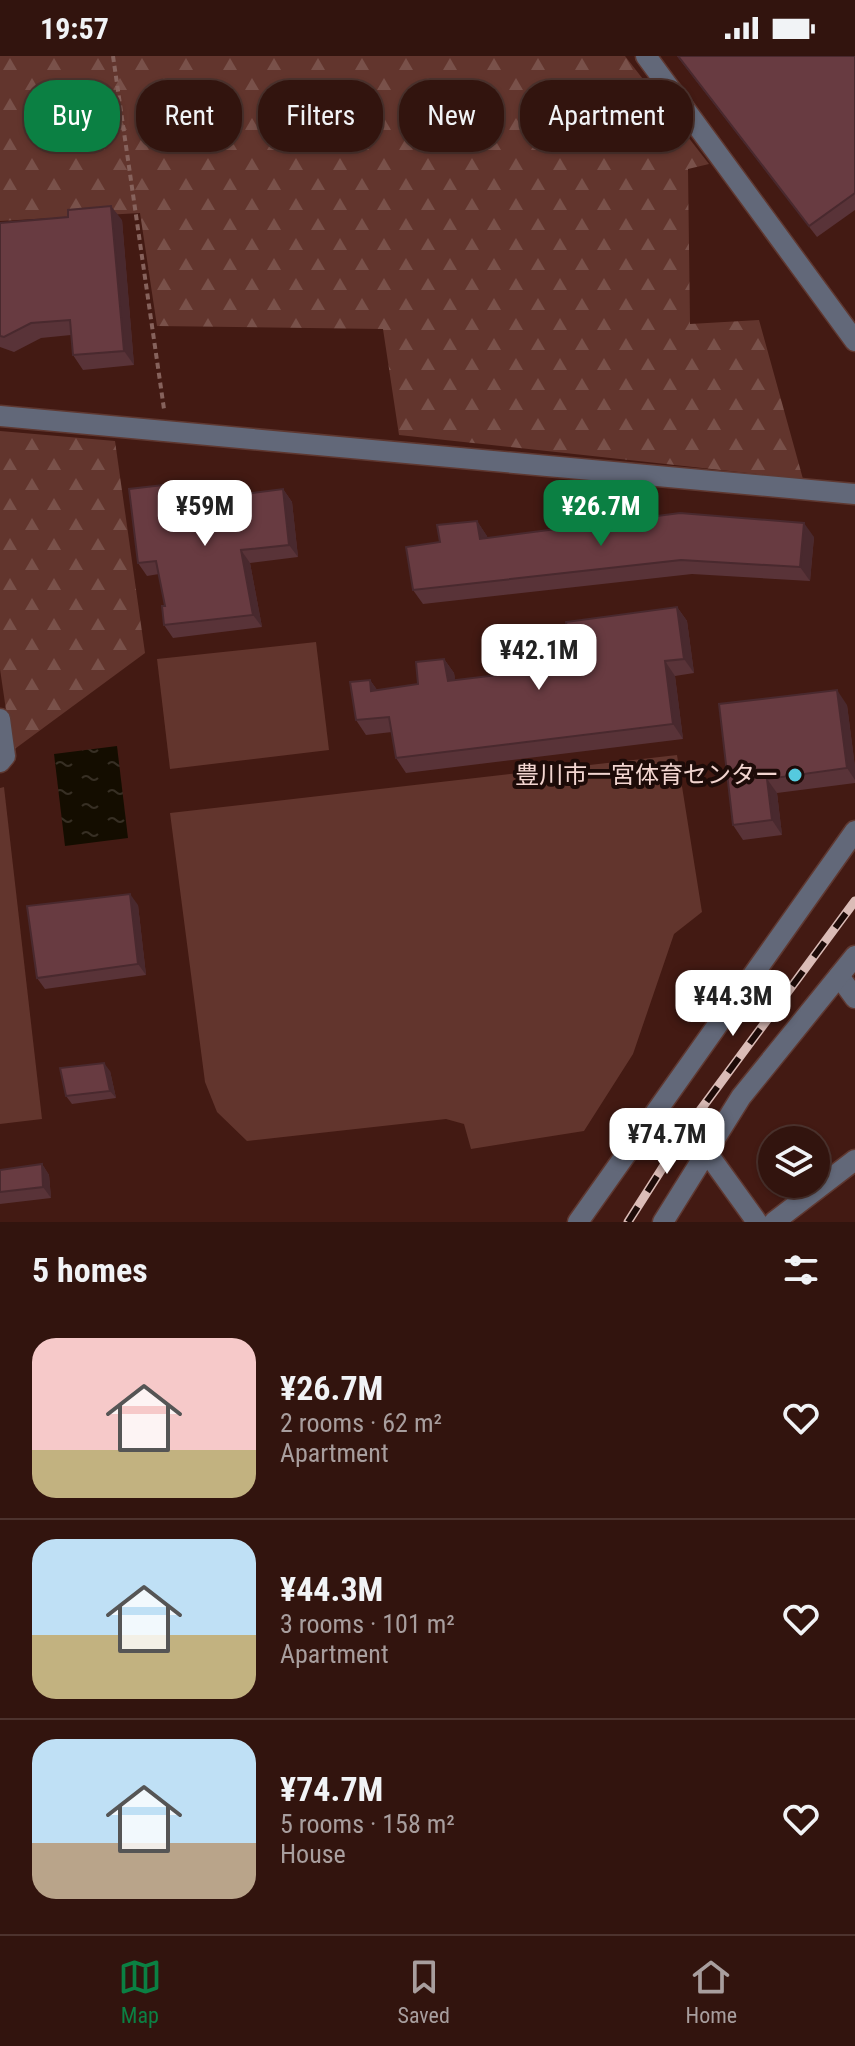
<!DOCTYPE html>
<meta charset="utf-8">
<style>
:root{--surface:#32140e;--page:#3a1d17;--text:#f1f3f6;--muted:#a89e9e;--line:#4d332e;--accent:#0b8043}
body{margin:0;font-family:"Roboto Condensed","Noto Sans JP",sans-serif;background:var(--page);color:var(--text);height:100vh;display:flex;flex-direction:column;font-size:30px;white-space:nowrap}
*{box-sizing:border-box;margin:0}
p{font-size:26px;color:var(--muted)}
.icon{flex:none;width:44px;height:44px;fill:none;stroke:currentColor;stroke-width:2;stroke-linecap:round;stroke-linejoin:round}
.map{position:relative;height:1166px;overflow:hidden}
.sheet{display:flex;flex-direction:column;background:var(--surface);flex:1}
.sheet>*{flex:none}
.guide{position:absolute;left:24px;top:24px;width:808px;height:72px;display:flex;gap:16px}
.tools{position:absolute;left:758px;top:1070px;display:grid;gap:16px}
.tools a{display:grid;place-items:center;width:72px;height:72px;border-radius:50%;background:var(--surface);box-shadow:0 2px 6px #0004,0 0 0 2px var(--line);font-size:40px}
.price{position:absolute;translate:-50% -68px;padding:0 18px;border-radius:16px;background:#fff;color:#222;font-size:26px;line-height:52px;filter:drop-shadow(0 2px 4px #0008)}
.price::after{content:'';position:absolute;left:50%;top:48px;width:24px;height:18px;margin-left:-12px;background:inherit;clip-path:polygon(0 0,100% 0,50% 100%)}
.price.selected{background:var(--accent);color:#fff}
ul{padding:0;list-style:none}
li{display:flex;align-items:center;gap:24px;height:200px;padding:0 32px}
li+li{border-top:2px solid var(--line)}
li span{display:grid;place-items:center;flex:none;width:224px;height:160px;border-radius:24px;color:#555}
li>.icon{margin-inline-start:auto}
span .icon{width:96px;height:96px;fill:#fffc;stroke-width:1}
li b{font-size:34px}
h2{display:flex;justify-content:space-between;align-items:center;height:96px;padding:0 32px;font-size:34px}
.pill{padding:0 28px;border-radius:32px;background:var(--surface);box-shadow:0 2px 6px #0004,0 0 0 2px var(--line);font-size:28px;line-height:72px}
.pill.selected{background:var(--accent);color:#fff}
.status{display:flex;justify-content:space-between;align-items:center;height:56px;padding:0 40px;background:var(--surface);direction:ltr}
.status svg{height:22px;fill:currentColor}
.menu{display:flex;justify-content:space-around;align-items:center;height:112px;border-top:2px solid var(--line);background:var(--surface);font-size:22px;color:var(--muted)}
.menu a{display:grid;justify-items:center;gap:4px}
.menu .selected{color:var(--accent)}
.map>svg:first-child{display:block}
</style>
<div class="status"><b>19:57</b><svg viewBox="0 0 49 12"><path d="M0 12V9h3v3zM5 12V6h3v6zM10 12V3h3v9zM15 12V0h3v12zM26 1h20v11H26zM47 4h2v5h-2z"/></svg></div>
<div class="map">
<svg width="855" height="1166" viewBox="0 0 855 1166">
<defs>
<pattern id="forest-firs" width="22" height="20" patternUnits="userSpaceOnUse" patternTransform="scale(2)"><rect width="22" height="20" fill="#62352d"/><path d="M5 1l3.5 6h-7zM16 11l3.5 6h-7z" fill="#79514a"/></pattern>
<pattern id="water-ripples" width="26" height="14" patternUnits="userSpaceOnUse" patternTransform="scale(2)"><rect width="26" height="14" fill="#140d00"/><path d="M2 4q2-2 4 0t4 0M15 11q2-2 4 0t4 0" fill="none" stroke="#372f24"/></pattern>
</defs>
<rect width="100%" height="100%" fill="#431a13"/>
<!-- grass -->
<g fill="#62352d">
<polygon points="316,586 329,694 170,713 157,603"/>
<polygon points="677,699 702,856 674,878 633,998 584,1075 471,1093 464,1068 446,1063 247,1085 217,1056 205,1026 170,757"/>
<polygon points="4,731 42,1063 0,1068 0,732"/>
</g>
<!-- forest -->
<g fill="url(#forest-firs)">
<polygon points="0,0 625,0 709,108 688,113 690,268 759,264 803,423 399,379 383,273 157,270 140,157 0,165"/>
<polygon points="0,375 115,385 145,597 12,695 0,613"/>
</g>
<!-- water -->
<polygon fill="url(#water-ripples)" points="117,690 128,782 65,790 54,698"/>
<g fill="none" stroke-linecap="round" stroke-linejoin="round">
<!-- minor casing -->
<g stroke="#5f3831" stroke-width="23">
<g id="minor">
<polyline points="646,0 855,285"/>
<polyline points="0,360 855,438"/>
<polyline points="0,663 5,700 0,706"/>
<polyline points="839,920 855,942"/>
<polyline points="708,1098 757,1166"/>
<polyline points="578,1166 855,775"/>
<polyline points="663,1166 741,1041 855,900"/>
<polyline points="774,1166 855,1104"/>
</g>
</g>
<!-- path -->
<polyline stroke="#86625c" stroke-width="4" stroke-dasharray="6 4" stroke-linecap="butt" points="113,0 164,353"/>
<!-- minor -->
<use href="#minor" stroke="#626879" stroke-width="20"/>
<!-- rail casing -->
<g stroke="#dbbcb7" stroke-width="9">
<polyline id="rail" points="628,1166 693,1064 855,845"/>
</g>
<!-- rail -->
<use href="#rail" stroke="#1d0b08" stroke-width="6" stroke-dasharray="18" stroke-linecap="butt"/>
</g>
<!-- wall -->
<g fill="#593338">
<polygon points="677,0 855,0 855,154 817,181"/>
<polygon points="122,164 134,309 83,314 73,299 71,279 41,282 14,296 0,291 0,167"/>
<polygon points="283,433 292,446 298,501 250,507 262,571 173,582 164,569 165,550 159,518 147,520 138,507 172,441 174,447"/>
<polygon points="477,465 488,482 814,481 810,525 692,518 423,548 413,534 440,486"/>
<polygon points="677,551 687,565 694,617 675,620 683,683 406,717 396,702 392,676 366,679 356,664 370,624 377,634 418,628 444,603 454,617 455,624 573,610"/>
<polygon points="719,648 847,649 855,711 855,727 777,737 782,779 743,784 733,769"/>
<polygon points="138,849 146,919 45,933 37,922"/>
<polygon points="110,1015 116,1042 72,1048 66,1040"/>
<polygon points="42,1108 49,1119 51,1142 0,1148 0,1114"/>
</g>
<!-- shaded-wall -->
<g fill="#49292e">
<polygon points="111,150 122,164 134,309 124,295"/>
<polygon points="163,429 172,441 176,460 167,448"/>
<polygon points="283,433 292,446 298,501 289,489"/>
<polygon points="477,465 487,480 491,497 480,483"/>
<polygon points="804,467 814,481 810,525 800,511"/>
<polygon points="241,494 250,507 262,571 253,559"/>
<polygon points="677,551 687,565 694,617 684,603"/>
<polygon points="444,603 454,617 458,639 448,625"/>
<polygon points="665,605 675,620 683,683 673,668"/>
<polygon points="370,624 380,638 371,635"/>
<polygon points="837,634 847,649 855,711 855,724 847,712"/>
<polygon points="767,723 777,737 782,779 772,764"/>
<polygon points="130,838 138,849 146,919 138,908"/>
<polygon points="104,1007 110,1015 116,1042 110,1035"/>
<polygon points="42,1108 49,1119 51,1142 43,1131"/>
</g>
<!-- building -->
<g fill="#683b41" stroke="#49292e" stroke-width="2">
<polygon points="678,0 855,0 855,137 809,170"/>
<polygon points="111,150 124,295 73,299 70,264 31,267 4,281 0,280 0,167 68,161 68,154"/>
<polygon points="163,429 167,448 283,433 289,489 241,494 253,559 164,569 162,550 165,550 156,505 138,507 129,433"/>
<polygon points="680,457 804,467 800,511 681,504 413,534 406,491 440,486 437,469 477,465 480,483"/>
<polygon points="677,551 684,603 665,605 673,668 396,702 389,661 356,664 350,626 370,624 371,635 418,628 416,606 444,603 448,625 573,610 566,566"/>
<polygon points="837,634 847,712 767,723 772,764 733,769 719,648"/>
<polygon points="130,838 138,908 37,922 27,850"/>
<polygon points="104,1007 110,1035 66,1040 60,1012"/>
<polygon points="42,1108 43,1131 0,1136 0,1114"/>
</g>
<!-- markers -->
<circle fill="#55cadf" stroke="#1d0b08" stroke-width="3" cx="795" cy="719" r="8"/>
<g text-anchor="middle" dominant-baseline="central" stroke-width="8" stroke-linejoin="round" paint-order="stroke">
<!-- poi labels -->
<g font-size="24" fill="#f2d5d0" stroke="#1d0b08" text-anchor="end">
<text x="779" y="719">豊川市一宮体育センター</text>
</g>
</g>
</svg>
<div class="tools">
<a><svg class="icon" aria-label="layers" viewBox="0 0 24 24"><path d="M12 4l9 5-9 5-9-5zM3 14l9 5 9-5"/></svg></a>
</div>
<b class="price" style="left:205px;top:492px">¥59M</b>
<b class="price selected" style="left:601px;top:492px">¥26.7M</b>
<b class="price" style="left:539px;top:636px">¥42.1M</b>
<b class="price" style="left:733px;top:982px">¥44.3M</b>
<b class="price" style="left:667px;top:1120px">¥74.7M</b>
<div class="guide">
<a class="pill selected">Buy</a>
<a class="pill">Rent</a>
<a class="pill">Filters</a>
<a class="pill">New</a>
<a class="pill">Apartment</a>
</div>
</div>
<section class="sheet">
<h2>5 homes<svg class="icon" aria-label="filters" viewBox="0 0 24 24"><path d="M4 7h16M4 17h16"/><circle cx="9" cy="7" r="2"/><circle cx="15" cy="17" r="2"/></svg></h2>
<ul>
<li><span style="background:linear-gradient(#f6c9c9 70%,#c2b280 0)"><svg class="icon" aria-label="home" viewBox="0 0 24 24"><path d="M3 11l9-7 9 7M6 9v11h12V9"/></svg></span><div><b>¥26.7M</b><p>2 rooms · 62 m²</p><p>Apartment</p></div><svg class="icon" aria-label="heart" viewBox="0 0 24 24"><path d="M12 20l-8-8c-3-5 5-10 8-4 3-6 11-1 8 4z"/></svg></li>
<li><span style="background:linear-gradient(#bfe0f5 60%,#c2b280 0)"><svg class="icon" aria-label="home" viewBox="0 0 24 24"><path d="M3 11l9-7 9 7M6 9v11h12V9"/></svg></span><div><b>¥44.3M</b><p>3 rooms · 101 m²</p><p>Apartment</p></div><svg class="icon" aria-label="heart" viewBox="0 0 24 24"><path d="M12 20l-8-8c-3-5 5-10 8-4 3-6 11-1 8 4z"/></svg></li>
<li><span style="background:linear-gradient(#bfe0f5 65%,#b9a48a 0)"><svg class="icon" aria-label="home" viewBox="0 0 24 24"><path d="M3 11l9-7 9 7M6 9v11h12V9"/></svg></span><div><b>¥74.7M</b><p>5 rooms · 158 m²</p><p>House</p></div><svg class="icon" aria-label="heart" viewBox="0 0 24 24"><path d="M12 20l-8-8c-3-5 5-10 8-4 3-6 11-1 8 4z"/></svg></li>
</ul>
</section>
<nav class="menu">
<a class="selected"><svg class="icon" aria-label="map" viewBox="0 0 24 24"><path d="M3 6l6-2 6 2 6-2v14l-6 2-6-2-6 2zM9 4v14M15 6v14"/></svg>Map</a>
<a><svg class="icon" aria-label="saved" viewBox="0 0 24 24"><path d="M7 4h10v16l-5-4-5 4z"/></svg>Saved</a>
<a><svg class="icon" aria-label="home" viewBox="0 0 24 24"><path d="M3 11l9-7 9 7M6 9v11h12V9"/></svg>Home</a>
</nav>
